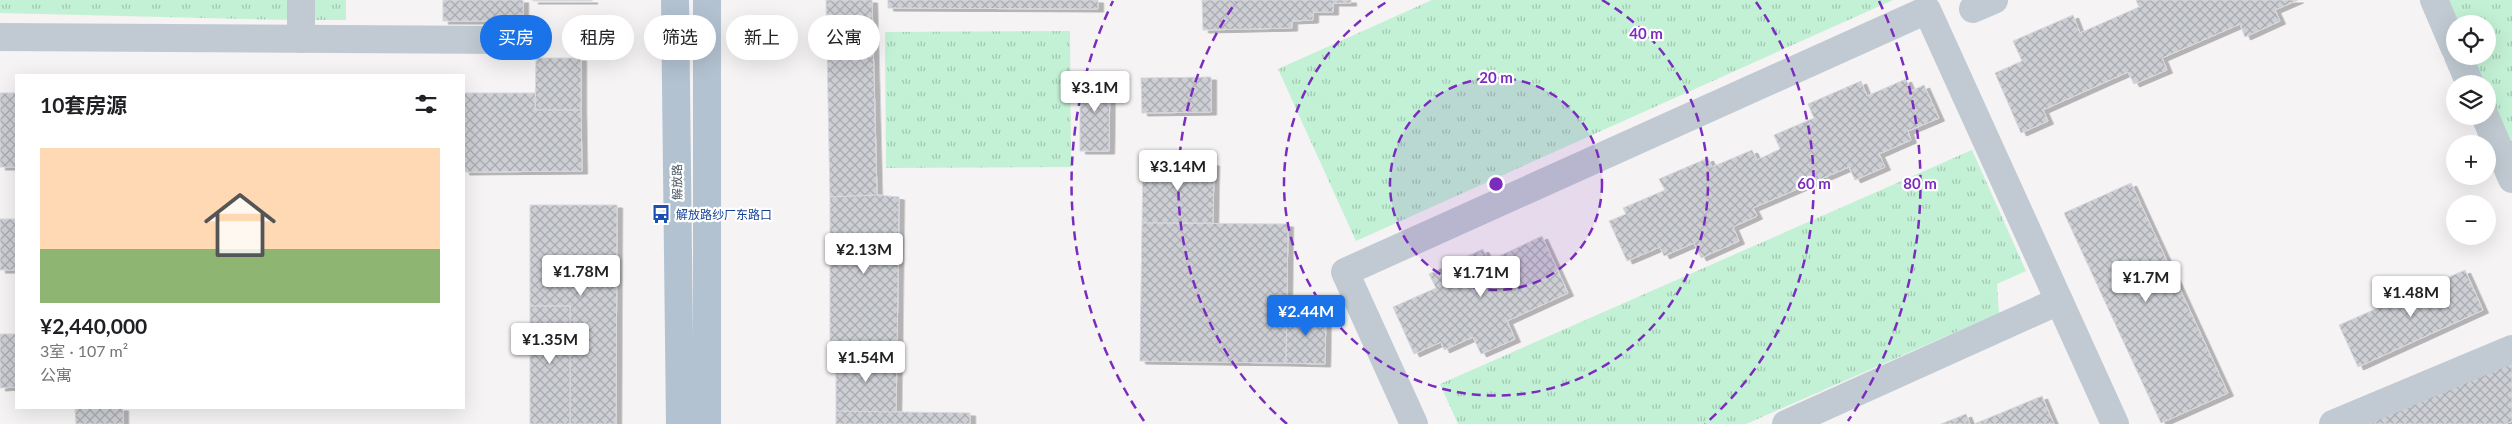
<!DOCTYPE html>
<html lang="zh">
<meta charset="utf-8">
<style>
:root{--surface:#fff;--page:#f2f2f2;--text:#202124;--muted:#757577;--accent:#1a73e8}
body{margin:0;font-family:Lato,"Noto Sans SC",sans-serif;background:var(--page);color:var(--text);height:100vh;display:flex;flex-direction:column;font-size:19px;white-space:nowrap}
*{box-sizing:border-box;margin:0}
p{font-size:16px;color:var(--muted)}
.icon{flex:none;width:28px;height:28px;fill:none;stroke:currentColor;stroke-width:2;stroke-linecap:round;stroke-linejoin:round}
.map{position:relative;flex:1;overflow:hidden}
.panel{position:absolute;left:15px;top:74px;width:450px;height:335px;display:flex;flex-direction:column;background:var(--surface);border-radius:0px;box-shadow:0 5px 20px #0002}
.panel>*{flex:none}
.top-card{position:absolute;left:480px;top:15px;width:475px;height:45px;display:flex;gap:10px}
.controls{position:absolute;left:2446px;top:15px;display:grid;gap:10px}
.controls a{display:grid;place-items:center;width:50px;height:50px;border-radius:50%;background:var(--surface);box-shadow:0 5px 20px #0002;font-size:25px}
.price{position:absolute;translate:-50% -42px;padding:0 11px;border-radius:5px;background:#fff;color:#222;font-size:16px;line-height:32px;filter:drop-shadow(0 1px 2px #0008)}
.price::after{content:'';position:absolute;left:50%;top:30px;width:15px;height:11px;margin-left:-8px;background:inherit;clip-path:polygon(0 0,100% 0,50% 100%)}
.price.on{background:var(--accent);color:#fff}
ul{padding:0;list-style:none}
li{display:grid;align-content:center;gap:10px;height:265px;padding:0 25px}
li span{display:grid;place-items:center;height:155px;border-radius:0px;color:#555}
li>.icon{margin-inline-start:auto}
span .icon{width:90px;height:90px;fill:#fffc;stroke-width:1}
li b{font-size:21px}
h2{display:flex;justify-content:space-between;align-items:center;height:60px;padding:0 25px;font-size:21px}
.chip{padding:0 18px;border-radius:22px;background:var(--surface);box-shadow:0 5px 20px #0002;font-size:18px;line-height:45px}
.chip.on{background:var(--accent);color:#fff}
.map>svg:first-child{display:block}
</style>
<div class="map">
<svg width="2512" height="424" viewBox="0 0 2512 424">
<defs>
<pattern id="grass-tufts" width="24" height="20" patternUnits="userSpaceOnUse" patternTransform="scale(1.25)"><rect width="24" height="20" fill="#c3f1d5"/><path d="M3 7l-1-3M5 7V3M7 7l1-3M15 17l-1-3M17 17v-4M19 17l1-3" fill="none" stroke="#a0c6b0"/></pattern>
<pattern id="building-cross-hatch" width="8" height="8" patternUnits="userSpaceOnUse" patternTransform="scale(1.25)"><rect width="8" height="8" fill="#cdcfd5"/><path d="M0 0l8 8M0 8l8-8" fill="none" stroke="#a8abb0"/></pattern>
<filter id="shadow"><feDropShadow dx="5.5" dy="3" stdDeviation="0" flood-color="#0004"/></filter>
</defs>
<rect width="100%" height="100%" fill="#f5f3f3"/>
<!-- grass -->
<g fill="url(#grass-tufts)">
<polygon points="0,0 290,0 290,20 0,13"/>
<rect x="313" y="0" width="33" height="20"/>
<polygon points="1432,0 1893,0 1356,241 1278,69"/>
<polygon points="2444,0 2512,0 2512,154 2488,99 2488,84 2481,84 2469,56 2488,56 2488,24 2455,24"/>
<polygon points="1070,31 1071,167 886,168 885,32"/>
<polygon points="1972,150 2026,271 1997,284 1999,313 1746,424 1458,424 1440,384"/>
</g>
<!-- building -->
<g fill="url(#building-cross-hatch)" stroke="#d7d9de" filter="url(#shadow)">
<rect x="443" y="0" width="80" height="21"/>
<rect x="533" y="0" width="59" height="1"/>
<polygon points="826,0 872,0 877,195 830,197"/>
<polygon points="888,0 1098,0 1098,9 888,8"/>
<polygon points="1202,0 1351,0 1351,3 1333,3 1333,12 1313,12 1313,20 1292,21 1292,28 1203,30"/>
<polygon points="2136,0 2298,0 2275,10 2280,21 2245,37 2240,24 2162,58 2167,70 2134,84 2128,72 2043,110 2048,121 2021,133 1995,73 2022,61 2013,41 2073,15 2080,33 2139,7"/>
<polygon points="536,58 581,58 581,110 535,110"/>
<polygon points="1080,74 1110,75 1109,151 1080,151"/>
<polygon points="1211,77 1211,112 1142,113 1141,78"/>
<polygon points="1906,79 1911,91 1924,85 1939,118 1908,131 1911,140 1879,154 1885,167 1855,180 1849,167 1753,208 1757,216 1733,227 1739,241 1701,258 1694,243 1664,256 1660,247 1627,261 1609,221 1626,214 1623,208 1665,190 1659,179 1708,158 1712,167 1752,150 1757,160 1780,149 1774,135 1814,118 1808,104 1861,81 1867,96"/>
<rect x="0" y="93" width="16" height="74"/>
<polygon points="464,93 535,93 535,110 581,110 582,171 464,172"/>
<polygon points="1143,161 1214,163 1213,223 1142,223"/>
<polygon points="2131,183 2228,393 2161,423 2064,213"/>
<polygon points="877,195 899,197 897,354 830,354 830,197"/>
<polygon points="530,205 617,205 616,424 570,424 570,306 530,306"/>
<rect x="0" y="219" width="16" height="51"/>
<polygon points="1142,223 1288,224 1286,363 1140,361"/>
<polygon points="1542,236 1568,293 1507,321 1515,339 1481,354 1473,337 1444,350 1441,342 1414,354 1393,307 1436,288 1429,274 1483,249 1489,261"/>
<polygon points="2465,270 2483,310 2358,367 2339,325"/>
<rect x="530" y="306" width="40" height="118"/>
<polygon points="1287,310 1326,310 1325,364 1286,363"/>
<polygon points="0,334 16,334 16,387 0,388"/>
<polygon points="2512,353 2512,421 2505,424 2354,424"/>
<polygon points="836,354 897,354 896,413 836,411"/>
<polygon points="2042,396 2054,424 1974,424"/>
<polygon points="75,408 123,408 123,424 76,424"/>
<polygon points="836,411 970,413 970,424 836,424"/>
<polygon points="1966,414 1970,424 1941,424"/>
</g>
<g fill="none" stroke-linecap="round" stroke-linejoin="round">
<!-- minor -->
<g stroke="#c1cad2" stroke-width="28">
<polyline points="2434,0 2455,49"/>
<polyline points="1973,9 1994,0"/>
<polyline points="0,37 522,40"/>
<polyline points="301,39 301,0"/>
<polyline points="2458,56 2470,84"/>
<polyline points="2485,116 2512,179"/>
<polyline points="1414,424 1345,272 1927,10 2115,424"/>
<polyline points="1786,424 2059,301"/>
<polyline points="2333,424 2512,349"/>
</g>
<!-- major -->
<g stroke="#b3c2d1" stroke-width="28">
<polyline points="675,0 680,424"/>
<polyline points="707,0 707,424"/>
</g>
</g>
<!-- distance rings -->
<circle cx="1496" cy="184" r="106" fill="#7b2cbf" fill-opacity=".12"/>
<g fill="none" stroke="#7b2cbf" stroke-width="2.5" stroke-dasharray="9 6">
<circle cx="1496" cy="184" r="106"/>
<path d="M1602 0A212 212 0 1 1 1390 0"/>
<path d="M1287 424A318 318 0 0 1 1236 2M1756 2A318 318 0 0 1 1705 424"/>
<path d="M1144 421A424 424 0 0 1 1113 1M1879 1A424 424 0 0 1 1848 421"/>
</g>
<!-- icons -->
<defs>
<g id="bus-bare" transform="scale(1.5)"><path d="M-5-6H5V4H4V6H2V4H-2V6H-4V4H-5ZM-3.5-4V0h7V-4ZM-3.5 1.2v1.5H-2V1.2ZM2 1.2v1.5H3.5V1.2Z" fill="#1a4fb4" stroke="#fff" stroke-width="2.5" paint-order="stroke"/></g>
</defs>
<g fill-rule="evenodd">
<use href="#bus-bare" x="661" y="214"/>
</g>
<g text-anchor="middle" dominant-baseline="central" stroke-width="4.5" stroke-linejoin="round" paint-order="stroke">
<!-- street labels -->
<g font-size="12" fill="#4a5661" stroke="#fff">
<text transform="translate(677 182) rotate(-91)">解放路</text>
</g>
<!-- transit labels -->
<g font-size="12" fill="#164399" stroke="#fff" text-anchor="start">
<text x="676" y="214">解放路纱厂东路口</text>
</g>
</g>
<circle cx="1496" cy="184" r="8" fill="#7b2cbf" stroke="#fff" stroke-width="2.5"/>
<g font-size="15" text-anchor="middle" font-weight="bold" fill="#7b2cbf" stroke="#fff" stroke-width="4.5" stroke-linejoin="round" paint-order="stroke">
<text x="1646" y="39">40 m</text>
<text x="1496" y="83">20 m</text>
<text x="1814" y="189">60 m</text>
<text x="1920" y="189">80 m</text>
</g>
</svg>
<div class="controls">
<a><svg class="icon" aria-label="locate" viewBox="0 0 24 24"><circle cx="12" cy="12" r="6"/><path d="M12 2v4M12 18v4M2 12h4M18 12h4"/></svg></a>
<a><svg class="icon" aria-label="layers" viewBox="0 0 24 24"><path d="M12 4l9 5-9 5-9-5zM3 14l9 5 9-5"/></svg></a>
<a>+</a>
<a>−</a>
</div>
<b class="price" style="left:1095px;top:113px">¥3.1M</b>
<b class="price" style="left:1178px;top:192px">¥3.14M</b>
<b class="price" style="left:864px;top:275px">¥2.13M</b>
<b class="price" style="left:581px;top:297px">¥1.78M</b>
<b class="price" style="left:1481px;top:298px">¥1.71M</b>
<b class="price" style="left:2146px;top:303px">¥1.7M</b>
<b class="price" style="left:2411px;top:318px">¥1.48M</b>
<b class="price on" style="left:1306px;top:337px">¥2.44M</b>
<b class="price" style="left:550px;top:365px">¥1.35M</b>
<b class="price" style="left:866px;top:383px">¥1.54M</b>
<div class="top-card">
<a class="chip on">买房</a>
<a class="chip">租房</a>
<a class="chip">筛选</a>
<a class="chip">新上</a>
<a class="chip">公寓</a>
</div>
<section class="panel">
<h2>10套房源<svg class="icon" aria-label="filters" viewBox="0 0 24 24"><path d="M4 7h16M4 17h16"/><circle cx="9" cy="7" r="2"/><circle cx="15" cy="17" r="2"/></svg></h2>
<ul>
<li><span style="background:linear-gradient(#ffd9b3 65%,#8fb573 0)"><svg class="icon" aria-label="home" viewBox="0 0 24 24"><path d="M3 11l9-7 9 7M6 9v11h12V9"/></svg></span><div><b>¥2,440,000</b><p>3室 · 107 m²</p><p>公寓</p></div></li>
</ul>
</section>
</div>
